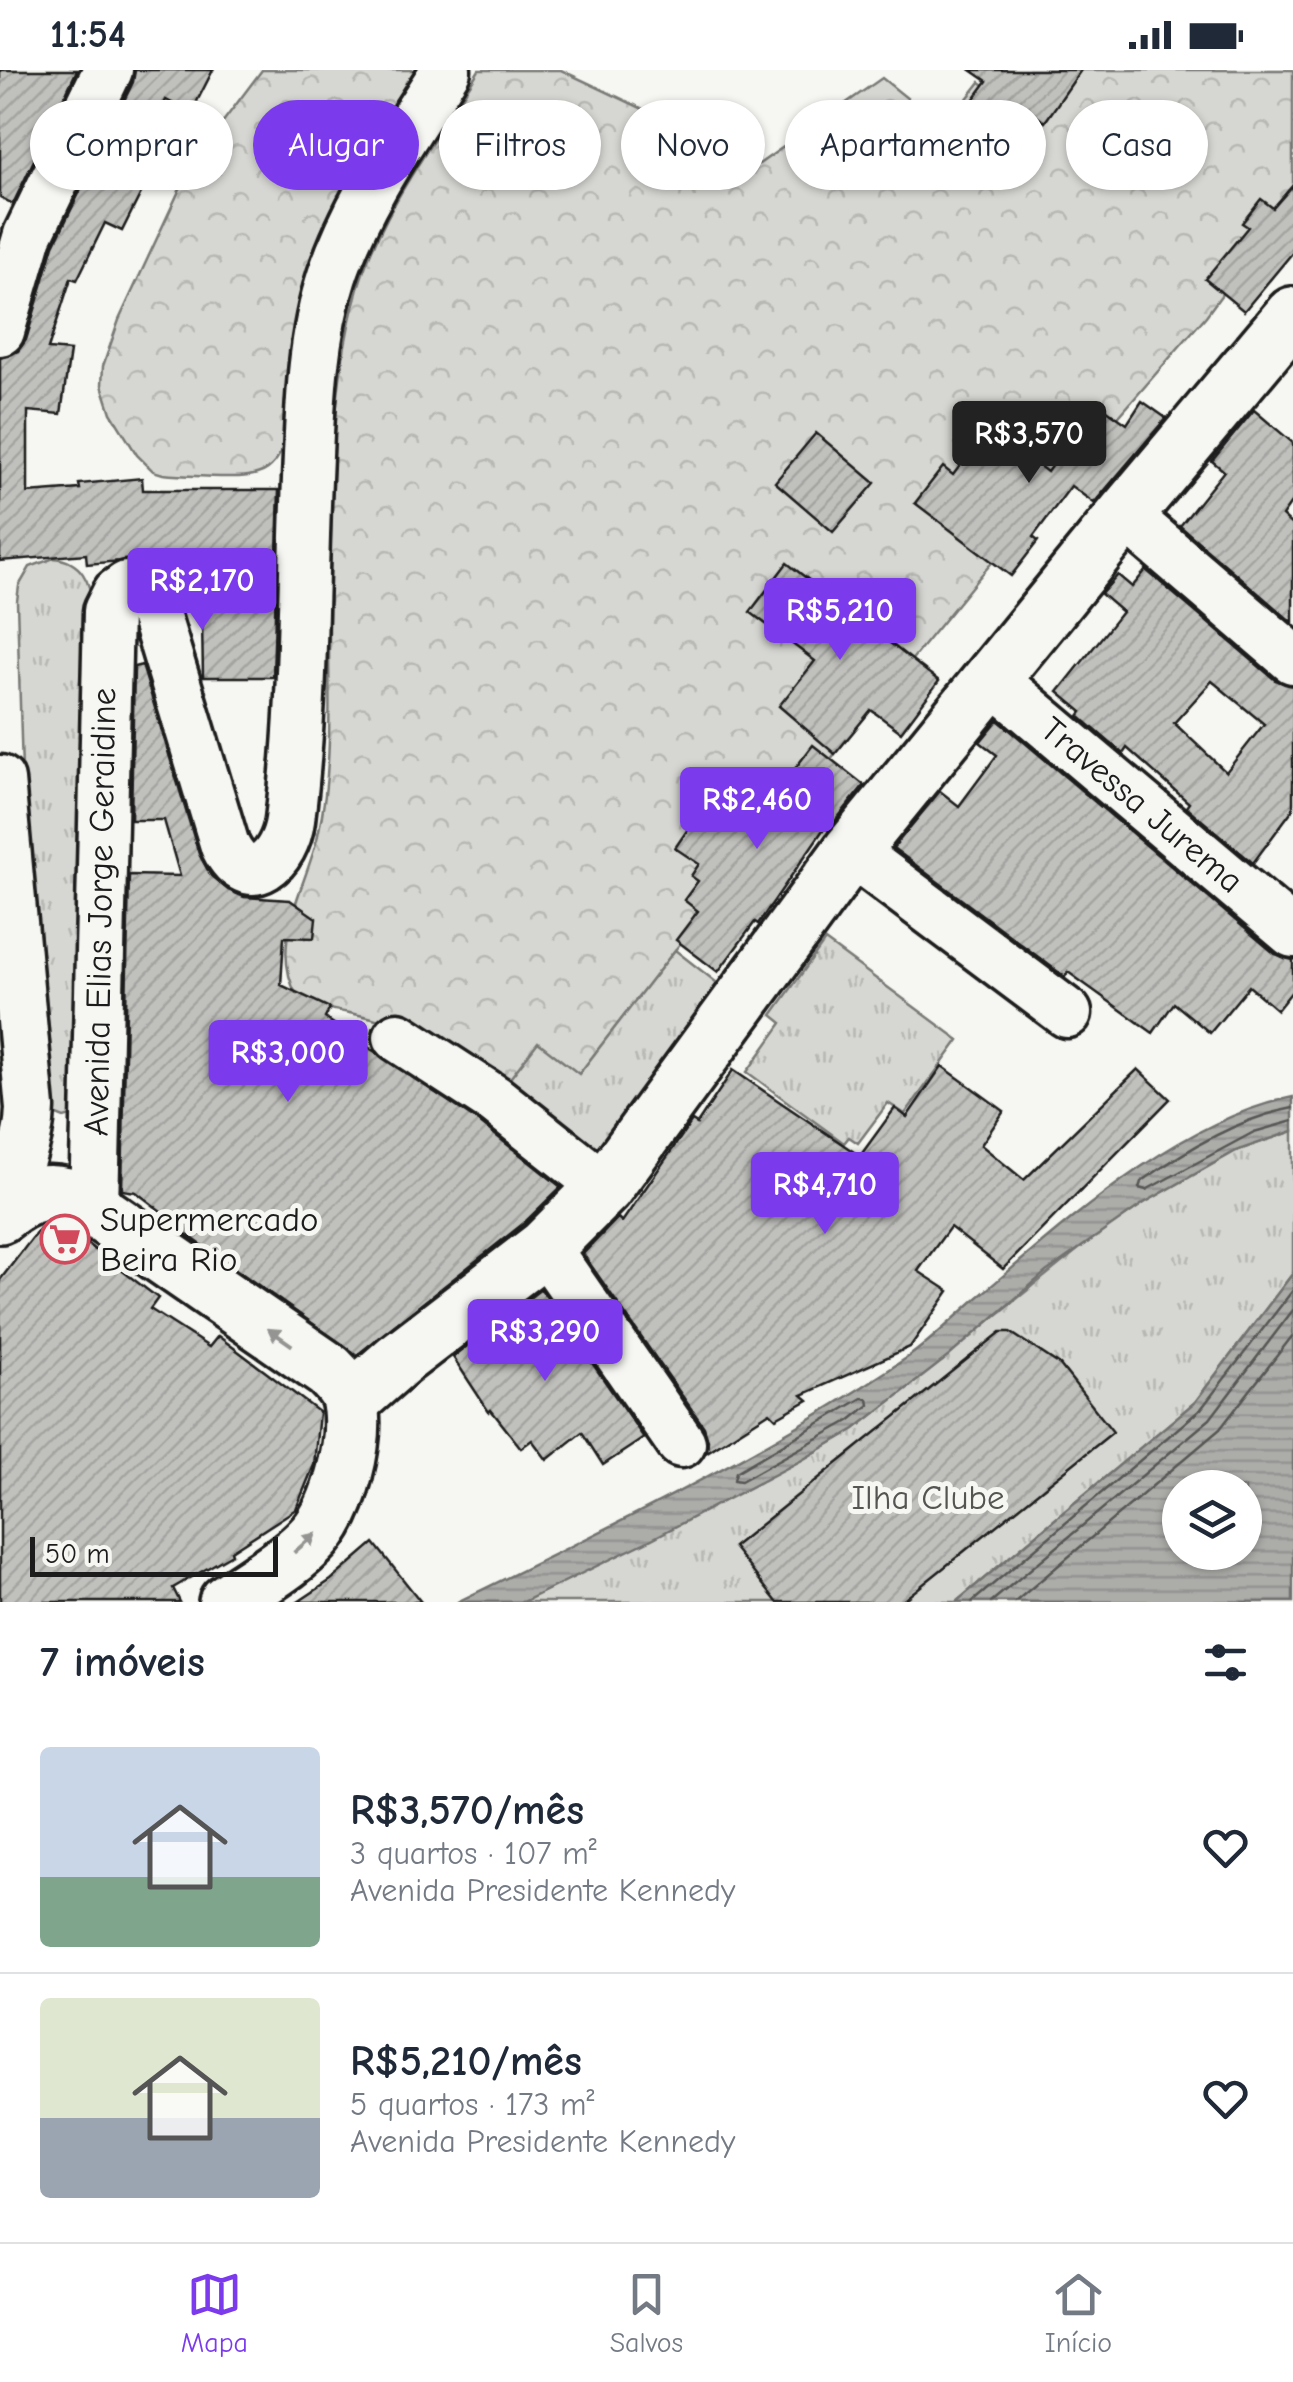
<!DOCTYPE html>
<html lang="pt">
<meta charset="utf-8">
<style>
:root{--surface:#fff;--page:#f6f6f7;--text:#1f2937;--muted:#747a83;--line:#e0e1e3;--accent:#7c3aed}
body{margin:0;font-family:"Comic Neue",sans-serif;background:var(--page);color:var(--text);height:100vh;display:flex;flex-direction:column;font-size:38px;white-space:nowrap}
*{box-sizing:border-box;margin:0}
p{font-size:32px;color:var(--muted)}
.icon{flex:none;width:55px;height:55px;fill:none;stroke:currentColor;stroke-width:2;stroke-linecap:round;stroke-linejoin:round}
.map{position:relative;height:1532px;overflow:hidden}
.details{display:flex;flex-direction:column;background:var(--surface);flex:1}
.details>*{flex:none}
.banner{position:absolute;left:30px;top:30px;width:1235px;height:90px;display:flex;gap:20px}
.fabs{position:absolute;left:1162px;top:1400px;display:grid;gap:20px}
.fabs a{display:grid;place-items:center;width:100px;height:100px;border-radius:50%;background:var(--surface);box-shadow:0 2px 8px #0004;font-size:50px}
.scale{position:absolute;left:30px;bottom:25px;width:248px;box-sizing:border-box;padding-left:10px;border:5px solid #1c1c1c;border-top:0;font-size:28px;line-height:35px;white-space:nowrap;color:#1c1c1c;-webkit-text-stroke:8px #f6f6f2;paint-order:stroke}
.price{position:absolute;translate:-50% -85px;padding:0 22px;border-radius:10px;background:var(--accent);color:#fff;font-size:32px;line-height:65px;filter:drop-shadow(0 2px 5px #0008)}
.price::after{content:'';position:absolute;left:50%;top:60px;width:30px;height:22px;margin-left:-15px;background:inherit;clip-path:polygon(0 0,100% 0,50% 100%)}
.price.on{background:#222;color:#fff}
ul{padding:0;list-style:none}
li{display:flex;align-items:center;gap:30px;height:250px;padding:0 40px}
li+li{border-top:2px solid var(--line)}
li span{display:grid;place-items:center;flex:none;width:280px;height:200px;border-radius:10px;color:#555}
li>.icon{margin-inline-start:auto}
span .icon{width:120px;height:120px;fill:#fffc;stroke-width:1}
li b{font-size:42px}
h2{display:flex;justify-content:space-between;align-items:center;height:120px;padding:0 40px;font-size:42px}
.chip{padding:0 35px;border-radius:45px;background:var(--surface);box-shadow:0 2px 8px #0004;font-size:35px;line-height:90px}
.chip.on{background:var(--accent);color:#fff}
.status{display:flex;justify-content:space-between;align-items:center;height:70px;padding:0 50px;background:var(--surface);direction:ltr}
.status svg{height:28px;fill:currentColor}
.tabs{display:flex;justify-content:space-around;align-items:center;height:140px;border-top:2px solid var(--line);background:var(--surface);font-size:28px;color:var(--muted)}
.tabs a{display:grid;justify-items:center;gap:5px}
.tabs .on{color:var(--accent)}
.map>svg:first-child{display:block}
</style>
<div class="status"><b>11:54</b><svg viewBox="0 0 49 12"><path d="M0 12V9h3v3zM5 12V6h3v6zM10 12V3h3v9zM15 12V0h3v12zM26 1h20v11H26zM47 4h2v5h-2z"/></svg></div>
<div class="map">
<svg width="1293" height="1532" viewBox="0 0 1293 1532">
<defs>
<pattern id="forest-crowns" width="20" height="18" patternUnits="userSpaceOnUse" patternTransform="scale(2.5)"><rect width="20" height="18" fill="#d6d6d2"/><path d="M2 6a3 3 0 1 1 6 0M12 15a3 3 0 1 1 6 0" fill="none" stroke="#b7b7b4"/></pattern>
<pattern id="park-tufts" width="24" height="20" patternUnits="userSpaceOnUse" patternTransform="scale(2.5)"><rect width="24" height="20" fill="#d6d6d2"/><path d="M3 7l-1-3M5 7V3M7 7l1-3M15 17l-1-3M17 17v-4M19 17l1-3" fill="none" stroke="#b7b7b4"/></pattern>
<pattern id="water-rules" width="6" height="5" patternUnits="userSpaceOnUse" patternTransform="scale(2.5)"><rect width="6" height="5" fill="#acaca9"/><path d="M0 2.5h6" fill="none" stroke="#939391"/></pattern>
<pattern id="building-hatch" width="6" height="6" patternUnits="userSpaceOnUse" patternTransform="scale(2.5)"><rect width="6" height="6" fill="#c0c0bd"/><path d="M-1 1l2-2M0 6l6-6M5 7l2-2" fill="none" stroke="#a4a4a2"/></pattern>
</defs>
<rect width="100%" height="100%" fill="#f6f6f2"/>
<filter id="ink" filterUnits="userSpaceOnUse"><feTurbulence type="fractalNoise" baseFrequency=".01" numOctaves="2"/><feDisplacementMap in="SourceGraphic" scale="20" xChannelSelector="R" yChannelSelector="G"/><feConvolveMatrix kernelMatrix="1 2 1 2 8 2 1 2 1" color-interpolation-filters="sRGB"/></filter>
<g filter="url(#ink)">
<!-- forest -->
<g fill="url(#forest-crowns)" stroke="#797977" stroke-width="2.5">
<path d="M262,0H425L288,356C279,402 265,408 220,407C201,406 182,406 163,404L153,401L137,385L111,343L102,315L103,296L119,250L192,93Z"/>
<path d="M479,0H561L759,94L882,8L944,58L980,12L1007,31L1029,0H1293V127L1206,246L976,511L675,880L579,1004L498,1024C461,999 422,965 379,950C352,941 321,942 297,926C268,872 306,818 318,765C333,700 329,632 329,566C329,504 332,443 333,381C337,325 343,269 359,215C383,137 437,68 479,0Z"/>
</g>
<!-- park -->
<g fill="url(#park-tufts)" stroke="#797977" stroke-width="2.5">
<path d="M54,488C82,491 90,511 93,537L79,1044L64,1048L49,1042L30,975L17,531L19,516L30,497Z"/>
<polygon points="825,871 959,970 905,1044 888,1033 858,1073 849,1067 844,1073 747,1002 782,953 772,945"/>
<polygon points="675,880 721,916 588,1097 498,1024 538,972 579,1004"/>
<polygon points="1293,1061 1293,1203 1195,1332 956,1532 523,1532 802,1390 855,1359 1095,1166 1144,1133 1236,1081"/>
</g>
<!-- water -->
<g fill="url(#water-rules)" stroke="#727271" stroke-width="2.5" fill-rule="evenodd">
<path d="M1293,1027V1061L1236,1081L1144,1133L1046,1202L949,1286L855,1359L802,1390L648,1471L523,1532H457C611,1457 766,1383 908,1287C932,1270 954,1248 977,1228C1065,1154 1177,1050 1293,1027Z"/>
<path d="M1293,1203V1532H956L1195,1332ZM1180,1418H1245V1482H1180Z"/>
</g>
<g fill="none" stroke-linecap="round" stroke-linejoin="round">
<!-- shore -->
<g stroke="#565654" stroke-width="2.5">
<path d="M1293,1038C1239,1048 1185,1080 1141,1112L1139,1118L1146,1120L1254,1062L1293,1051"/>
<polygon points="862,1328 868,1329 869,1335 849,1351 741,1411 734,1410 736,1402"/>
<polyline points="972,1532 1201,1339 1293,1220"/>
<polyline points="991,1532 1210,1349 1293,1240"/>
<polyline points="1015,1532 1220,1359 1293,1265"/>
</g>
</g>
<!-- building -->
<g fill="url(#building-hatch)" stroke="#1c1c1c" stroke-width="2.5" fill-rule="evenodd">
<polygon points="0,0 77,0 13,134 0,127"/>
<polygon points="135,0 213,0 191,43 166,30 134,95 151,103 122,161 105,153 77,210 71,208 48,279 70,281 61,344 28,341 28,423 80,419 79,414 142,408 143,420 279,420 273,607 203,607 201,492 155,492 155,488 87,494 86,484 0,491 0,288 18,281 26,270 54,175 133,12"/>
<polygon points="971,0 1081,0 1045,52 1011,28 977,74 954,56 987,11"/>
<polygon points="1293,115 1293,182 1244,241 1205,209 1248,157 1242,153 1261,129 1273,138"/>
<polygon points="1142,331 1166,348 1094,433 1071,416 1033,467 1038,471 1011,506 915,433 943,397 953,405 989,357 1047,402 1066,376 1075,383 1107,340 1127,354"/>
<polygon points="1254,340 1293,373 1293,430 1282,446 1293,456 1293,553 1180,456 1224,401 1212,391"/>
<polygon points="816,363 875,413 833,462 775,412"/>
<polygon points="787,493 939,611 901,662 871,640 835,684 779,636 815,591 750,542"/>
<path d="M1146,500L1275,610L1293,616V739L1253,793L1186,737L1189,733L1127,678L1123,684L1079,646L1082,642L1058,622L1122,542L1101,524L1118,505L1132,517ZM1212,611L1264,654L1226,702L1174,653Z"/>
<polygon points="142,595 199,784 211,806 228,820 244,827 290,830 316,848 314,868 284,867 281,915 330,938 325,948 479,1052 561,1117 524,1153 357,1285 172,1154 174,1151 136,1122 122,1120 129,805 180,806 164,750 131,750 134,597"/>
<polygon points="998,650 1275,884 1293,890 1293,920 1277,940 1249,916 1210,963 1174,933 1153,963 1068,902 1065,907 893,778 940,721 959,736 997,685 980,672"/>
<polygon points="813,675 864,715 828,760 825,757 758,854 755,852 718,902 676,870 698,841 684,830 698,811 691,806 699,794 675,778 699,743 717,755 750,709 774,726"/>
<polygon points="942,996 1004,1041 981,1075 1024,1110 1138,999 1170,1029 1003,1199 950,1157 918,1201 949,1221 910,1277 802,1325 808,1330 776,1348 770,1342 707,1382 708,1370 704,1357 583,1184 618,1148 622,1152 692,1051 697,1054 733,1000 860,1086 895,1038 907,1047"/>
<polygon points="50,1155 69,1160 158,1228 150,1239 209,1277 218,1266 319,1342 314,1395 296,1439 231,1481 232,1484 173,1518 180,1532 0,1532 0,1210 40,1158"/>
<polygon points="541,1219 644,1368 603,1395 582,1362 547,1390 532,1370 521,1378 491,1340 489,1342 453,1287"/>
<polygon points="1001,1262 1010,1262 1060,1295 1113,1362 901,1532 777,1532 733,1477"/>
<polygon points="374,1473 421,1532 298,1532 331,1510"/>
</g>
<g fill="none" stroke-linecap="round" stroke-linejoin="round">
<!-- minor casing -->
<g stroke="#1c1c1c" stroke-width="55">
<g id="minor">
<polyline points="0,261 28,165 108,0"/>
<polyline points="1125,445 1293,589"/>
<polyline points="991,608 1293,863"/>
<path d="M0,710L30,1038C29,1073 17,1101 0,1132"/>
<polyline points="851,781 1067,943"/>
<polyline points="398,967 495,1030 605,1117"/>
<path d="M94,1138L108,541L117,523L127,516C144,516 150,533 156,547L225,776C249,825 285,789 290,750C304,637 302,522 307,409C310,340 311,271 332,206C357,131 404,66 446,0"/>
<polyline points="545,1177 681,1373"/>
</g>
</g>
<!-- major casing -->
<g stroke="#1c1c1c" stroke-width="62">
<g id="major">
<path d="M0,1145C28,1122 51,1117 84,1132L329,1301C338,1310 348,1319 350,1333C357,1371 340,1437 315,1466C292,1492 255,1512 227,1532"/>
<polyline points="350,1332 398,1290 545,1177 605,1117 851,781 1125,445 1293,245"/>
</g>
</g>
<!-- minor -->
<use href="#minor" stroke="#f6f6f2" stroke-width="48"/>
<!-- major -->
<use href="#major" stroke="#f6f6f2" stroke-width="55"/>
</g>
<!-- one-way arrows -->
<defs><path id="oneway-solid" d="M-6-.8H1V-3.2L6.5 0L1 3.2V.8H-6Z" transform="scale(2.5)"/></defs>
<g fill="#949492">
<use href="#oneway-solid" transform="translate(280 1267) rotate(-145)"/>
<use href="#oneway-solid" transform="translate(305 1473) rotate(-41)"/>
</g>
</g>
<!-- icons -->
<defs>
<g id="supermarket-ring" transform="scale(2.5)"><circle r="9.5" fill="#f6f6f2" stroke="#d1495b" stroke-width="1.5"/><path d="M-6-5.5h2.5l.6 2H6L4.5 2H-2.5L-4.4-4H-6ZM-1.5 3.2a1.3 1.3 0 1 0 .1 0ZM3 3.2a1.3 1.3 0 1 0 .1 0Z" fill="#d1495b"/></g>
</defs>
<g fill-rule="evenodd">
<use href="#supermarket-ring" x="65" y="1169"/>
</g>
<g text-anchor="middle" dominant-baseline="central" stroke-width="10" stroke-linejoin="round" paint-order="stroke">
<!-- street labels -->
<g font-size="35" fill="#1c1c1c" stroke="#f6f6f2">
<text transform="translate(1142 735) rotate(40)">Travessa Jurema</text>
<text transform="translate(100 842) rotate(-89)">Avenida Elias Jorge Geraidine</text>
</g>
<!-- poi labels -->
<g font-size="35" fill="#1c1c1c" stroke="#f6f6f2" text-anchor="start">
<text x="100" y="1149">Supermercado<tspan x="100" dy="40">Beira Rio</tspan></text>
</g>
<!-- park labels -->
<g font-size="35" fill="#545453" stroke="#f6f6f2">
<text x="928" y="1427">Ilha Clube</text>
</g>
</g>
</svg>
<div class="fabs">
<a><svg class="icon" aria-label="layers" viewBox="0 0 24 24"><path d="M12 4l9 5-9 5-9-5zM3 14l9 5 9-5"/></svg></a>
</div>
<div class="scale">50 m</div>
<b class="price on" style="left:1029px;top:416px">R$3,570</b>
<b class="price" style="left:202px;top:563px">R$2,170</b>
<b class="price" style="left:840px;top:593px">R$5,210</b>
<b class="price" style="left:757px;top:782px">R$2,460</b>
<b class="price" style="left:288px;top:1035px">R$3,000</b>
<b class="price" style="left:825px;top:1167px">R$4,710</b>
<b class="price" style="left:545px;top:1314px">R$3,290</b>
<div class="banner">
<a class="chip">Comprar</a>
<a class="chip on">Alugar</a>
<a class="chip">Filtros</a>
<a class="chip">Novo</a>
<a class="chip">Apartamento</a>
<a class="chip">Casa</a>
</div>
</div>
<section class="details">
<h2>7 imóveis<svg class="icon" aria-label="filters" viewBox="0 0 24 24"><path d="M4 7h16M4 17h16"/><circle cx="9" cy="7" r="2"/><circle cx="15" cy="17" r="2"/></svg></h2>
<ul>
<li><span style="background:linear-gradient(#c9d6e8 65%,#7fa58c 0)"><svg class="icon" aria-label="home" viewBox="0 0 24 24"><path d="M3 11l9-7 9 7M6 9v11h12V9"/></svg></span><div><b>R$3,570/mês</b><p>3 quartos · 107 m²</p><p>Avenida Presidente Kennedy</p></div><svg class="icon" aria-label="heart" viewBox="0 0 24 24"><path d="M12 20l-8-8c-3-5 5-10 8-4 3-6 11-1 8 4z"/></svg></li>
<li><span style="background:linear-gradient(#dfe7d0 60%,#9aa5b1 0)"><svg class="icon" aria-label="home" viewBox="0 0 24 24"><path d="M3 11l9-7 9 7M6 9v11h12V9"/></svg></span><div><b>R$5,210/mês</b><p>5 quartos · 173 m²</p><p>Avenida Presidente Kennedy</p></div><svg class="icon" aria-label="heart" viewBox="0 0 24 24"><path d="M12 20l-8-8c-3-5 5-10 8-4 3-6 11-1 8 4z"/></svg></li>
</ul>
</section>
<nav class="tabs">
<a class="on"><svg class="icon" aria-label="map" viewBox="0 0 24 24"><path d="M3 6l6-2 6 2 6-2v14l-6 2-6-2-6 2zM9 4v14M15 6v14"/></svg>Mapa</a>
<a><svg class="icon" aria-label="saved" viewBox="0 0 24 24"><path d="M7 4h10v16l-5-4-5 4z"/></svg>Salvos</a>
<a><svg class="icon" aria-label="home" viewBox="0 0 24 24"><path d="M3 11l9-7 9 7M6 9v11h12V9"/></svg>Início</a>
</nav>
